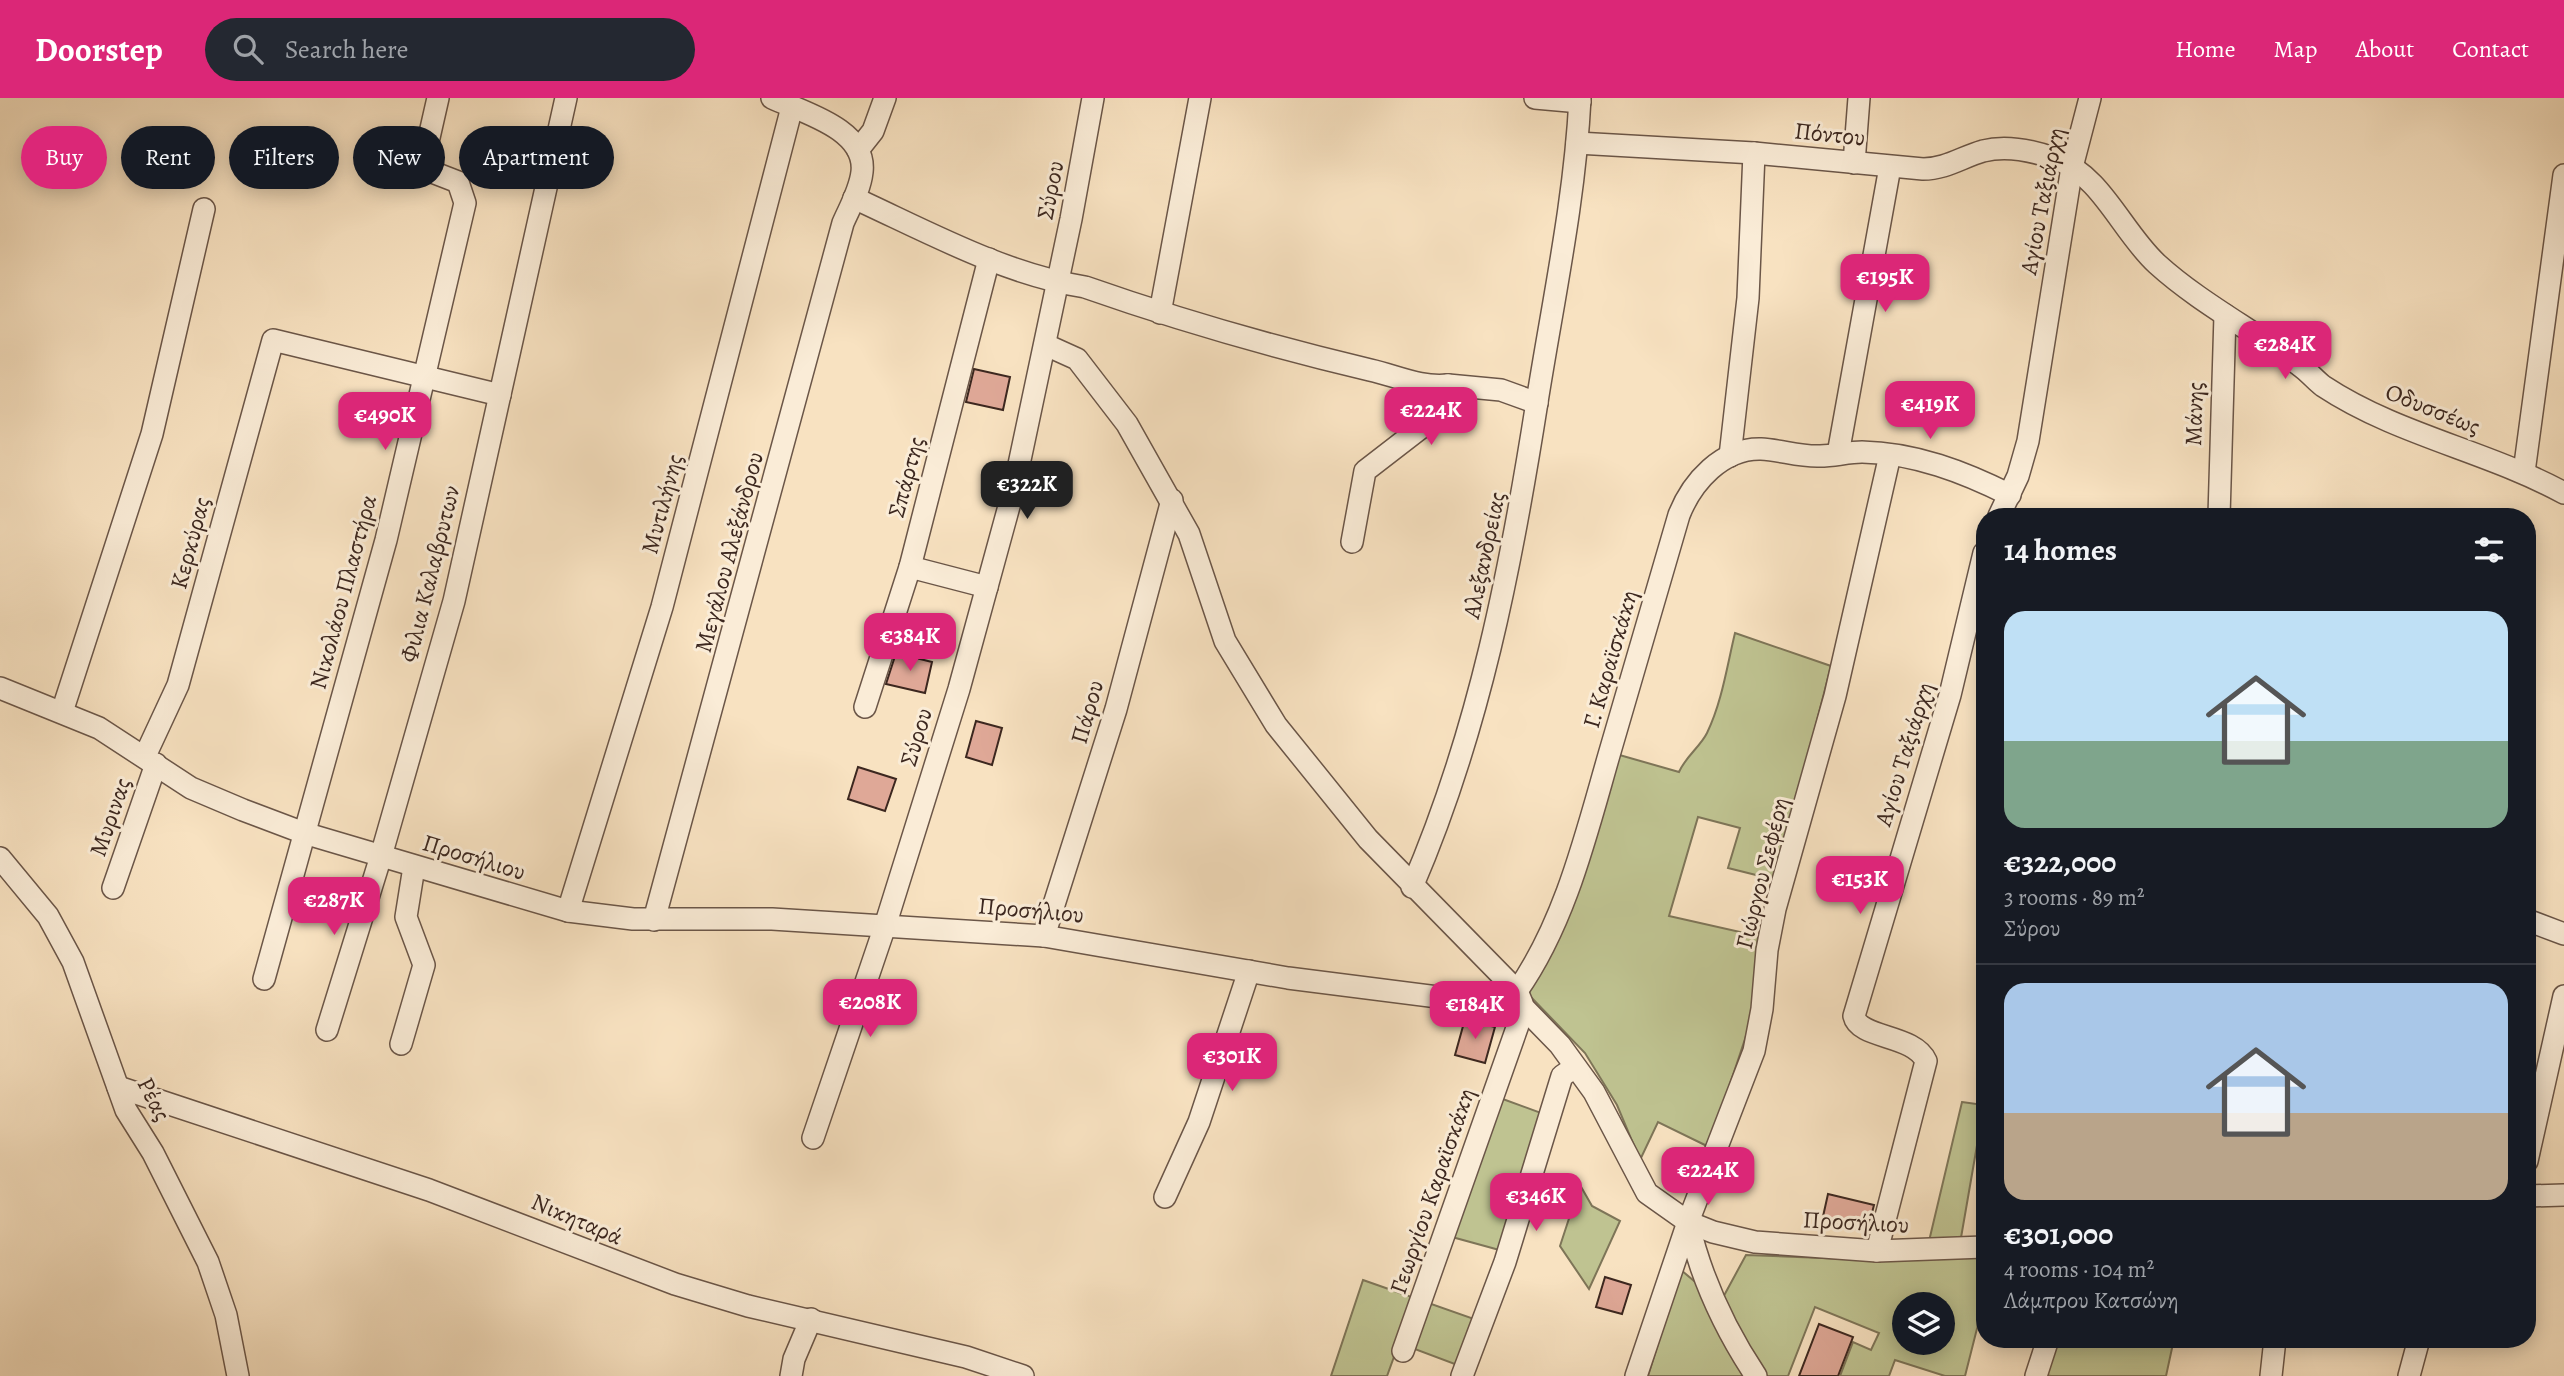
<!DOCTYPE html>
<meta charset="utf-8">
<style>
:root{--surface:#171b24;--page:#242831;--text:#f1f3f6;--muted:#9ea1a6;--line:#363941;--accent:#db2777}
body{margin:0;font-family:Alegreya,serif;background:var(--page);color:var(--text);height:100vh;display:flex;flex-direction:column;font-size:26px;white-space:nowrap}
*{box-sizing:border-box;margin:0}
p{font-size:23px;color:var(--muted)}
.icon{flex:none;width:38px;height:38px;fill:none;stroke:currentColor;stroke-width:2;stroke-linecap:round;stroke-linejoin:round}
.map{position:relative;flex:1;overflow:hidden}
.sheet{position:absolute;left:1976px;top:410px;width:560px;height:840px;display:flex;flex-direction:column;background:var(--surface);border-radius:28px;box-shadow:0 4px 18px #0003}
.sheet>*{flex:none}
.top-card{position:absolute;left:21px;top:28px;width:665px;height:63px;display:flex;gap:14px}
.buttons{position:absolute;left:1892px;top:1194px;display:grid;gap:14px}
.buttons a{display:grid;place-items:center;width:63px;height:63px;border-radius:50%;background:var(--surface);box-shadow:0 4px 18px #0003;font-size:35px}
.price{position:absolute;translate:-50% -60px;padding:0 16px;border-radius:14px;background:var(--accent);color:#fff;font-size:23px;line-height:46px;filter:drop-shadow(0 2px 4px #0008)}
.price::after{content:'';position:absolute;left:50%;top:42px;width:21px;height:16px;margin-left:-10px;background:inherit;clip-path:polygon(0 0,100% 0,50% 100%)}
.price.selected{background:#222;color:#fff}
ul{padding:0;list-style:none}
li{display:grid;align-content:center;gap:14px;height:371px;padding:0 28px}
li+li{border-top:2px solid var(--line)}
li span{display:grid;place-items:center;height:217px;border-radius:21px;color:#555}
li>.icon{margin-inline-start:auto}
span .icon{width:126px;height:126px;fill:#fffc;stroke-width:1}
li b{font-size:30px}
h2{display:flex;justify-content:space-between;align-items:center;height:84px;padding:0 28px;font-size:30px}
.tag{padding:0 24px;border-radius:32px;background:var(--surface);box-shadow:0 4px 18px #0003;font-size:24px;line-height:63px}
.tag.selected{background:var(--accent);color:#fff}
header{display:flex;align-items:center;gap:42px;box-sizing:border-box;height:98px;padding:0 35px;background:var(--accent);color:#fff}
header strong{font-size:33px}
nav{display:flex;gap:38px;margin-inline-start:auto;font-size:24px}
.search{width:490px;height:63px;background:var(--page);display:flex;align-items:center;gap:18px;box-sizing:border-box;padding:0 24px;border-radius:38px;color:var(--muted);font-size:26px}
.map>svg:first-child{display:block}
</style>
<header>
<strong>Doorstep</strong>
<div class="search"><svg class="icon" aria-label="search" viewBox="0 0 24 24"><circle cx="10" cy="10" r="6"/><path d="M15 15l6 6"/></svg>Search here</div>
<nav><a>Home</a><a>Map</a><a>About</a><a>Contact</a></nav>
</header>
<div class="map">
<svg width="2564" height="1278" viewBox="0 0 2564 1278">
<rect width="100%" height="100%" fill="#f8e2c1"/>
<filter id="stains"><feTurbulence type="fractalNoise" baseFrequency=".00286" numOctaves="4"/><feColorMatrix values="0 0 0 0 .2 0 0 0 0 .09 0 0 0 0 .02 0 0 0 .5 -.17"/></filter>
<radialGradient id="worn" r=".72"><stop offset=".6" stop-color="#630" stop-opacity="0"/><stop offset="1" stop-color="#630" stop-opacity=".3"/></radialGradient>
<!-- green -->
<g fill="#bfc391" stroke="#7e7558" stroke-width="2" fill-rule="evenodd">
<path d="M1735,535L1831,568L1776,782L1728,770L1740,730L1698,719L1669,818L1758,838L1752,920L1709,1049L1658,1024L1640,1062L1617,1007L1585,955L1527,895L1616,656L1679,674C1686,658 1700,649 1707,635C1722,604 1727,568 1735,535Z"/>
<polygon points="1500,1000 1544,1016 1503,1153 1452,1139"/>
<path d="M1962,1004L1984,1007L1958,1157L1984,1156V1203L1965,1278H1945L1895,1262L1889,1278H1840L1853,1244L1871,1252L1879,1235L1815,1209L1788,1278H1648L1681,1172L1700,1188L1714,1216L1746,1157L1849,1161L1925,1160ZM1904,1206H1942V1244H1904Z"/>
<polygon points="1580,1087 1592,1108 1620,1123 1589,1191 1560,1148"/>
<polygon points="1363,1182 1477,1222 1460,1268 1399,1245 1387,1278 1331,1278"/>
<polygon points="2057,1241 2174,1241 2166,1278 2051,1278 2046,1277"/>
</g>
<!-- building -->
<g fill="#dfa897" stroke="#3c271f" stroke-width="2">
<polygon points="974,271 1010,279 1003,312 966,304"/>
<polygon points="896,555 932,564 925,595 886,586"/>
<polygon points="976,623 1002,630 992,667 966,659"/>
<polygon points="858,669 896,681 885,713 848,701"/>
<polygon points="1465,921 1495,929 1485,965 1455,957"/>
<polygon points="1828,1096 1874,1107 1867,1134 1822,1123"/>
<polygon points="1605,1179 1631,1187 1622,1216 1596,1209"/>
<polygon points="1819,1226 1853,1239 1838,1278 1799,1278"/>
</g>
<g fill="none" stroke-linecap="round" stroke-linejoin="round">
<!-- minor casing -->
<g stroke="#6b5648" stroke-width="24">
<g id="minor">
<polyline points="1535,0 1580,4"/>
<path d="M1577,45L1754,55L1923,71C1946,71 1962,59 1983,53C2006,47 2034,53 2056,61C2102,78 2122,134 2157,166C2200,205 2253,232 2299,267C2308,273 2315,282 2323,288C2397,337 2487,353 2564,395"/>
<polyline points="858,52 873,33 885,0"/>
<polyline points="1854,65 1859,0"/>
<path d="M854,100C928,134 1004,176 1085,189C1179,222 1273,249 1370,272C1397,278 1420,290 1448,287"/>
<polyline points="1160,215 1200,0"/>
<polyline points="1046,247 1077,261 1127,326 1189,436 1225,543 1276,627 1368,741 1517,893 1522,905"/>
<polyline points="1838,356 1890,69"/>
<polyline points="1730,358 1748,200 1754,55"/>
<polyline points="2524,374 2564,77"/>
<polyline points="1999,418 2018,378 2028,343 2072,69 2090,0"/>
<polyline points="2219,418 2225,217"/>
<polyline points="1352,444 1365,373 1422,329 1433,305 1448,287 1501,292 1537,305"/>
<polyline points="910,469 987,489"/>
<polyline points="0,590 99,630 191,690 243,712 304,735 568,813 633,821 772,821 1044,838 1288,880 1524,910 1560,947 1594,994 1647,1095 1688,1124 1713,1134 1755,1144 1877,1153 1984,1149"/>
<polyline points="865,609 910,469 989,161"/>
<polyline points="62,614 152,336 204,111"/>
<polyline points="145,658 178,587 273,242 500,297"/>
<polyline points="0,760 48,818 73,864 126,1012 153,1055 208,1164 226,1217 238,1278"/>
<path d="M1412,789C1479,634 1511,470 1537,304C1553,203 1575,102 1580,0"/>
<polyline points="113,790 156,666"/>
<polyline points="568,813 662,509 792,9"/>
<path d="M654,822L843,125C850,109 860,92 862,74C867,31 802,14 772,0"/>
<polyline points="2527,822 2564,836"/>
<polyline points="1044,838 1116,611 1172,402"/>
<polyline points="264,881 386,442 465,105 458,84 427,72 428,44 438,0"/>
<path d="M1517,893C1565,825 1586,737 1609,657C1632,577 1656,497 1679,417C1692,384 1722,350 1761,351C1781,352 1800,359 1820,358C1834,358 1848,354 1862,354C1915,355 1964,374 2010,397"/>
<polyline points="327,932 381,758 454,503 566,0"/>
<polyline points="401,946 424,867 406,819 414,769"/>
<polyline points="118,989 429,1092 675,1186 748,1208 966,1259 1023,1278"/>
<polyline points="813,1040 885,828 959,591 1014,390 1071,121 1093,0"/>
<polyline points="2527,1063 2564,898"/>
<polyline points="2527,1098 2564,1097"/>
<polyline points="1165,1099 1199,1024 1249,873"/>
<path d="M1688,1124C1701,1180 1724,1230 1756,1278"/>
<path d="M1877,1153L1926,963C1914,936 1859,941 1854,918L1950,597L1984,455"/>
<polyline points="1403,1253 1524,910"/>
<polyline points="791,1278 794,1261 811,1221"/>
<polyline points="1462,1278 1505,1164 1562,978 1575,969"/>
<polyline points="1636,1278 1688,1124 1754,953 1762,911 1767,852 1775,811 1835,598 1890,357"/>
<polyline points="2036,1278 2048,1241"/>
<polyline points="2271,1278 2275,1241"/>
<polyline points="2409,1278 2419,1241"/>
</g>
</g>
<!-- minor -->
<use href="#minor" stroke="#faecd7" stroke-width="21"/>
</g>
<g text-anchor="middle" dominant-baseline="central" stroke-width="6" stroke-linejoin="round" paint-order="stroke">
<!-- street labels -->
<g font-size="24" fill="#3c271f" stroke="#faecd7">
<text transform="translate(1830 36) rotate(6)">Πόντου</text>
<text transform="translate(1050 92) rotate(-79)">Σύρου</text>
<text transform="translate(2042 103) rotate(-79)">Αγίου Ταξιάρχη</text>
<text transform="translate(2433 311) rotate(22)">Οδυσσέως</text>
<text transform="translate(2194 316) rotate(-88)">Μάνης</text>
<text transform="translate(906 379) rotate(-75)">Σπάρτης</text>
<text transform="translate(662 406) rotate(-75)">Μυτιλήνης</text>
<text transform="translate(190 445) rotate(-75)">Κερκύρας</text>
<text transform="translate(729 454) rotate(-75)">Μεγάλου Αλεξάνδρου</text>
<text transform="translate(1484 457) rotate(-78)">Αλεξανδρείας</text>
<text transform="translate(430 476) rotate(-76)">Φιλια Καλαβρυτων</text>
<text transform="translate(343 494) rotate(-75)">Νικολάου Πλαστήρα</text>
<text transform="translate(1610 561) rotate(-74)">Γ. Καραϊσκάκη</text>
<text transform="translate(1087 614) rotate(-74)">Πάρου</text>
<text transform="translate(916 639) rotate(-73)">Σύρου</text>
<text transform="translate(1904 656) rotate(-73)">Αγίου Ταξιάρχη</text>
<text transform="translate(110 719) rotate(-71)">Μυρινας</text>
<text transform="translate(474 759) rotate(17)">Προσήλιου</text>
<text transform="translate(1762 775) rotate(-76)">Γιώργου Σεφέρη</text>
<text transform="translate(1031 812) rotate(5)">Προσήλιου</text>
<text transform="translate(154 1001) rotate(63)">Ρέας</text>
<text transform="translate(1432 1093) rotate(-71)">Γεωργίου Καραϊσκάκη</text>
<text transform="translate(577 1121) rotate(23)">Νικηταρά</text>
<text transform="translate(1856 1124) rotate(3)">Προσήλιου</text>
</g>
</g>
<rect width="100%" height="100%" filter="url(#stains)"/>
<rect width="100%" height="100%" fill="url(#worn)"/>
</svg>
<div class="buttons">
<a><svg class="icon" aria-label="layers" viewBox="0 0 24 24"><path d="M12 4l9 5-9 5-9-5zM3 14l9 5 9-5"/></svg></a>
</div>
<b class="price" style="left:1885px;top:216px">€195K</b>
<b class="price" style="left:2285px;top:283px">€284K</b>
<b class="price" style="left:1930px;top:343px">€419K</b>
<b class="price" style="left:1431px;top:349px">€224K</b>
<b class="price" style="left:385px;top:354px">€490K</b>
<b class="price selected" style="left:1027px;top:423px">€322K</b>
<b class="price" style="left:910px;top:575px">€384K</b>
<b class="price" style="left:1860px;top:818px">€153K</b>
<b class="price" style="left:334px;top:839px">€287K</b>
<b class="price" style="left:870px;top:941px">€208K</b>
<b class="price" style="left:1475px;top:943px">€184K</b>
<b class="price" style="left:1232px;top:995px">€301K</b>
<b class="price" style="left:1708px;top:1109px">€224K</b>
<b class="price" style="left:1536px;top:1135px">€346K</b>
<div class="top-card">
<a class="tag selected">Buy</a>
<a class="tag">Rent</a>
<a class="tag">Filters</a>
<a class="tag">New</a>
<a class="tag">Apartment</a>
</div>
<section class="sheet">
<h2>14 homes<svg class="icon" aria-label="filters" viewBox="0 0 24 24"><path d="M4 7h16M4 17h16"/><circle cx="9" cy="7" r="2"/><circle cx="15" cy="17" r="2"/></svg></h2>
<ul>
<li><span style="background:linear-gradient(#bfe0f5 60%,#7fa58c 0)"><svg class="icon" aria-label="home" viewBox="0 0 24 24"><path d="M3 11l9-7 9 7M6 9v11h12V9"/></svg></span><div><b>€322,000</b><p>3 rooms · 89 m²</p><p>Σύρου</p></div></li>
<li><span style="background:linear-gradient(#a9c7e8 60%,#b9a48a 0)"><svg class="icon" aria-label="home" viewBox="0 0 24 24"><path d="M3 11l9-7 9 7M6 9v11h12V9"/></svg></span><div><b>€301,000</b><p>4 rooms · 104 m²</p><p>Λάμπρου Κατσώνη</p></div></li>
</ul>
</section>
</div>
